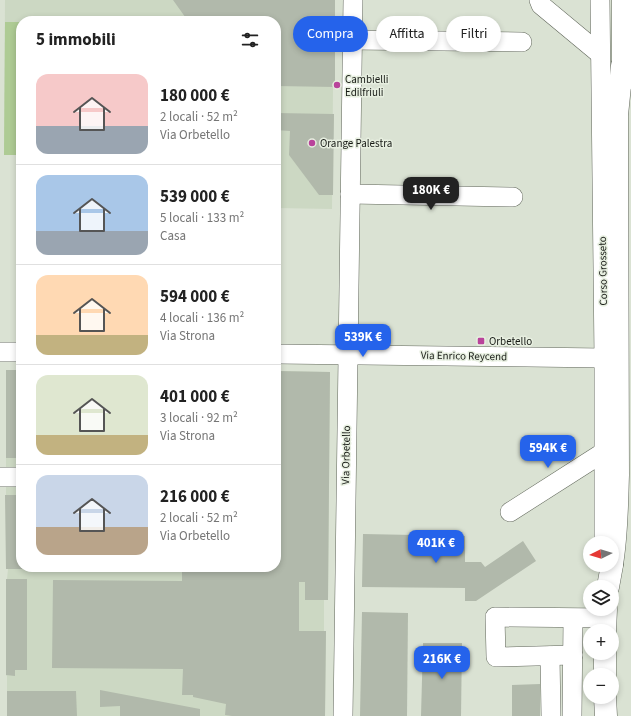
<!DOCTYPE html>
<html lang="it">
<meta charset="utf-8">
<style>
:root{--surface:#fff;--page:#f2f2f2;--text:#222;--muted:#767676;--line:#e0e0e0;--accent:#2563eb}
body{margin:0;font-family:"Source Sans 3",sans-serif;background:var(--page);color:var(--text);height:100vh;display:flex;flex-direction:column;font-size:15px;white-space:nowrap}
*{box-sizing:border-box;margin:0}
p{font-size:13px;color:var(--muted)}
.icon{flex:none;width:22px;height:22px;fill:none;stroke:currentColor;stroke-width:2;stroke-linecap:round;stroke-linejoin:round}
.map{position:relative;flex:1;overflow:hidden}
.panel{position:absolute;left:16px;top:16px;width:265px;height:556px;display:flex;flex-direction:column;background:var(--surface);border-radius:16px;box-shadow:0 2px 6px #0003}
.panel>*{flex:none}
.hud{position:absolute;left:293px;top:16px;width:278px;height:36px;display:flex;gap:8px}
.needle{width:26px;rotate:265deg}
.controls{position:absolute;left:583px;top:536px;display:grid;gap:8px}
.controls a{display:grid;place-items:center;width:36px;height:36px;border-radius:50%;background:var(--surface);box-shadow:0 2px 6px #0003;font-size:20px}
.price{position:absolute;translate:-50% -34px;padding:0 9px;border-radius:8px;background:var(--accent);color:#fff;font-size:13px;line-height:26px;filter:drop-shadow(0 1px 2px #0008)}
.price::after{content:'';position:absolute;left:50%;top:24px;width:12px;height:9px;margin-left:-6px;background:inherit;clip-path:polygon(0 0,100% 0,50% 100%)}
.price.active{background:#222;color:#fff}
ul{padding:0;list-style:none}
li{display:flex;align-items:center;gap:12px;height:100px;padding:0 20px}
li+li{border-top:1px solid var(--line)}
li span{display:grid;place-items:center;flex:none;width:112px;height:80px;border-radius:12px;color:#555}
li>.icon{margin-inline-start:auto}
span .icon{width:48px;height:48px;fill:#fffc;stroke-width:1}
li b{font-size:17px}
h2{display:flex;justify-content:space-between;align-items:center;height:48px;padding:0 20px;font-size:17px}
.chip{padding:0 14px;border-radius:18px;background:var(--surface);box-shadow:0 2px 6px #0003;font-size:14px;line-height:36px}
.chip.active{background:var(--accent);color:#fff}
.map>svg:first-child{display:block}
</style>
<div class="map">
<svg width="631" height="716" viewBox="0 0 631 716">
<rect width="100%" height="100%" fill="#dae2d3"/>
<!-- built -->
<g fill="#ccd8c3">
<polygon points="5,0 335,0 335,87 333,87 332,209 276,208 276,21 21,21 21,155 4,155"/>
<polygon points="6,370 21,370 21,567 276,567 276,371 330,372 328,600 324,600 324,631 326,631 325,716 7,716 7,676 6,675 6,579 7,579 8,569 6,569"/>
</g>
<!-- green -->
<polygon fill="#aecb94" points="5,22 21,22 21,155 4,155"/>
<!-- building -->
<g fill="#b1b9ab">
<polygon points="173,0 335,0 335,87 276,86 276,21 188,21"/>
<polygon points="276,113 334,114 333,195 319,195 289,155 290,131 276,130"/>
<rect x="6" y="370" width="15" height="88"/>
<polygon points="276,371 330,372 328,600 305,600 305,582 299,582 299,631 326,631 325,716 232,716 225,715 226,704 193,697 193,695 182,695 183,669 52,668 53,580 182,581 182,570 105,568 105,567 276,567"/>
<polygon points="5,495 21,495 21,567 31,567 31,569 6,569"/>
<polygon points="363,534 465,536 465,562 481,562 485,567 523,541 536,561 476,601 465,601 465,588 362,587"/>
<polygon points="6,579 27,579 27,670 15,670 15,676 6,675"/>
<polygon points="362,612 408,613 407,716 360,716"/>
<polygon points="423,643 462,643 461,716 421,716"/>
<polygon points="540,684 540,716 512,716 512,685"/>
<polygon points="100,690 200,709 200,716 120,716 120,706 100,707"/>
<polygon points="7,691 76,691 77,716 7,716"/>
</g>
<g fill="none" stroke-linecap="round" stroke-linejoin="round">
<!-- minor casing -->
<g stroke="#60665a" stroke-width="20">
<g id="minor">
<polyline points="539,0 541,5 600,54"/>
<polyline points="600,0 604,358 604,543"/>
<polyline points="352,40 522,42"/>
<polyline points="350,194 513,197"/>
<polyline points="0,352 21,352"/>
<polyline points="276,354 604,358"/>
<polyline points="0,477 21,477"/>
<polyline points="510,512 604,452"/>
<polyline points="573,655 496,657 495,617 605,618 605,609"/>
<polyline points="550,656 551,716"/>
<polyline points="343,716 353,0"/>
<polyline points="572,716 573,619"/>
</g>
</g>
<!-- major casing -->
<g stroke="#60665a" stroke-width="23">
<g id="major">
<polyline points="623,81 623,0"/>
<path d="M612,564C617,534 617,505 618,475L617,115L622,66"/>
<polyline points="608,587 612,565"/>
<polyline points="605,631 606,609"/>
<polyline points="605,653 605,675"/>
<polyline points="605,697 606,716"/>
</g>
</g>
<!-- minor -->
<use href="#minor" stroke="#fff" stroke-width="19"/>
<!-- major -->
<use href="#major" stroke="#fff" stroke-width="22"/>
</g>
<!-- markers -->
<g fill="#b9439b" stroke="#e7efe0" stroke-width="1.5">
<circle cx="337" cy="85" r="4"/>
<circle cx="312" cy="143" r="4"/>
<rect x="477" y="337" width="8" height="8" rx="2"/>
</g>
<g text-anchor="middle" dominant-baseline="central" stroke-width="3" stroke-linejoin="round" paint-order="stroke">
<!-- poi labels -->
<g font-size="11" fill="#171a15" stroke="#e7efe0" text-anchor="start">
<text x="345" y="79">Cambielli<tspan x="345" dy="13">Edilfriuli</tspan></text>
<text x="320" y="143">Orange Palestra</text>
<text x="489" y="341">Orbetello</text>
</g>
<!-- street labels -->
<g font-size="11" fill="#171a15" stroke="#e7efe0">
<text transform="translate(603 271) rotate(-91)">Corso Grosseto</text>
<text transform="translate(464 356) rotate(1)">Via Enrico Reycend</text>
<text transform="translate(346 455) rotate(-89)">Via Orbetello</text>
</g>
</g>
</svg>
<div class="controls">
<a><svg class="needle" viewBox="-14 -14 28 28"><path d="M0-13l5 13h-10z" fill="#e53935"/><path d="M0 13l5-13h-10z" fill="#767676"/></svg></a>
<a><svg class="icon" aria-label="layers" viewBox="0 0 24 24"><path d="M12 4l9 5-9 5-9-5zM3 14l9 5 9-5"/></svg></a>
<a>+</a>
<a>−</a>
</div>
<b class="price active" style="left:431px;top:211px">180K €</b>
<b class="price" style="left:363px;top:358px">539K €</b>
<b class="price" style="left:548px;top:469px">594K €</b>
<b class="price" style="left:436px;top:564px">401K €</b>
<b class="price" style="left:442px;top:680px">216K €</b>
<div class="hud">
<a class="chip active">Compra</a>
<a class="chip">Affitta</a>
<a class="chip">Filtri</a>
</div>
<section class="panel">
<h2>5 immobili<svg class="icon" aria-label="filters" viewBox="0 0 24 24"><path d="M4 7h16M4 17h16"/><circle cx="9" cy="7" r="2"/><circle cx="15" cy="17" r="2"/></svg></h2>
<ul>
<li><span style="background:linear-gradient(#f6c9c9 65%,#9aa5b1 0)"><svg class="icon" aria-label="home" viewBox="0 0 24 24"><path d="M3 11l9-7 9 7M6 9v11h12V9"/></svg></span><div><b>180 000 €</b><p>2 locali · 52 m²</p><p>Via Orbetello</p></div></li>
<li><span style="background:linear-gradient(#a9c7e8 70%,#9aa5b1 0)"><svg class="icon" aria-label="home" viewBox="0 0 24 24"><path d="M3 11l9-7 9 7M6 9v11h12V9"/></svg></span><div><b>539 000 €</b><p>5 locali · 133 m²</p><p>Casa</p></div></li>
<li><span style="background:linear-gradient(#ffd9b3 75%,#c2b280 0)"><svg class="icon" aria-label="home" viewBox="0 0 24 24"><path d="M3 11l9-7 9 7M6 9v11h12V9"/></svg></span><div><b>594 000 €</b><p>4 locali · 136 m²</p><p>Via Strona</p></div></li>
<li><span style="background:linear-gradient(#dfe7d0 75%,#c2b280 0)"><svg class="icon" aria-label="home" viewBox="0 0 24 24"><path d="M3 11l9-7 9 7M6 9v11h12V9"/></svg></span><div><b>401 000 €</b><p>3 locali · 92 m²</p><p>Via Strona</p></div></li>
<li><span style="background:linear-gradient(#c9d6e8 65%,#b9a48a 0)"><svg class="icon" aria-label="home" viewBox="0 0 24 24"><path d="M3 11l9-7 9 7M6 9v11h12V9"/></svg></span><div><b>216 000 €</b><p>2 locali · 52 m²</p><p>Via Orbetello</p></div></li>
</ul>
</section>
</div>
